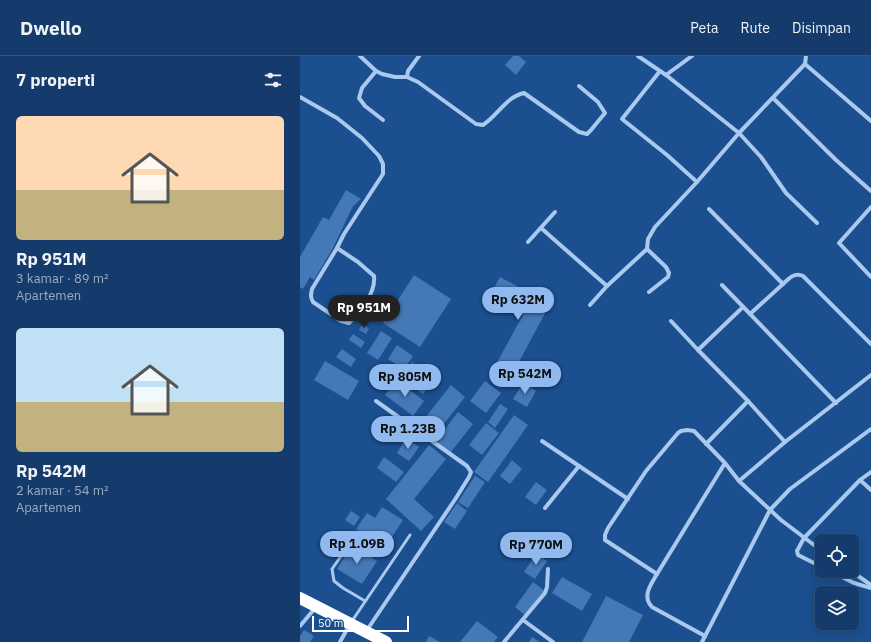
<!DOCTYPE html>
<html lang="id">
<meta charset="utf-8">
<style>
:root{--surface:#143b6b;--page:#1d4271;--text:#f1f3f6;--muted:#9dadc1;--line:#33557e;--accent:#90b9f0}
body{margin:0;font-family:"IBM Plex Sans",sans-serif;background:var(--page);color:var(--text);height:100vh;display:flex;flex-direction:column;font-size:15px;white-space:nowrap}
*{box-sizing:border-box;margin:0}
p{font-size:13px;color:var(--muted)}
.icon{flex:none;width:22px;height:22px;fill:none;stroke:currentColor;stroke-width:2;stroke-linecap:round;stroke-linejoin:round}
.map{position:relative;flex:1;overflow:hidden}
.drawer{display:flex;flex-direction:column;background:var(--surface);width:300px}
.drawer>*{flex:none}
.controls{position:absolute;left:515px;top:478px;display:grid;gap:8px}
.controls a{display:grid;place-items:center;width:44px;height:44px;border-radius:6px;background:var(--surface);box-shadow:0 2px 10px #0003,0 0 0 1px var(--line);font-size:20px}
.scale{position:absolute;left:12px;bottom:10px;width:97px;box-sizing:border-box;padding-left:4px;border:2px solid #fff;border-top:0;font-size:11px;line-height:14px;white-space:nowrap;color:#fff;-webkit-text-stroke:3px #1b4f8f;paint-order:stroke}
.price{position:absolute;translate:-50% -34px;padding:0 9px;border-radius:14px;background:var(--accent);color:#111;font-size:13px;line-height:26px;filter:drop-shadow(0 1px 2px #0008)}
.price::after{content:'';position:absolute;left:50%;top:24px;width:12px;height:9px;margin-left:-6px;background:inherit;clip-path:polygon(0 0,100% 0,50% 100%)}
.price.active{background:#222;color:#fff}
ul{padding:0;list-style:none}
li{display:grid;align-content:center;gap:8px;height:212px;padding:0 16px}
li span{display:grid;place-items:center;height:124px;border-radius:6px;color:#555}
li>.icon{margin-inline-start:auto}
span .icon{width:72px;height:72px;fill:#fffc;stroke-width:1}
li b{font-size:17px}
h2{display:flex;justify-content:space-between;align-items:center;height:48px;padding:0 16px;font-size:17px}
header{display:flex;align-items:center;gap:24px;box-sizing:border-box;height:56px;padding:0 20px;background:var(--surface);border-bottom:1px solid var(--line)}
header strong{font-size:19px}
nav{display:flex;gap:22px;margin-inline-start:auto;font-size:14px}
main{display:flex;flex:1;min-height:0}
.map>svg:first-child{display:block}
</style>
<header>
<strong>Dwello</strong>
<nav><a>Peta</a><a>Rute</a><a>Disimpan</a></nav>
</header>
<main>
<section class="drawer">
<h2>7 properti<svg class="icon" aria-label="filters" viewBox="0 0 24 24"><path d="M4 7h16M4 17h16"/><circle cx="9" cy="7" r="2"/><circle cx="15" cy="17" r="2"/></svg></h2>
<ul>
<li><span style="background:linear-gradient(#ffd9b3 60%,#c2b280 0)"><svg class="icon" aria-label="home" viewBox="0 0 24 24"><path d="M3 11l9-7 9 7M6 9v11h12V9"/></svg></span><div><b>Rp 951M</b><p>3 kamar · 89 m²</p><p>Apartemen</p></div></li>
<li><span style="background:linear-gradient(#bfe0f5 60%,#c2b280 0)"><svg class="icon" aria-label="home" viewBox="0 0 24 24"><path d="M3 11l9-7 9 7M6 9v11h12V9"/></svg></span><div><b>Rp 542M</b><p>2 kamar · 54 m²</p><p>Apartemen</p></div></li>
</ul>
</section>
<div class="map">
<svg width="571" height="586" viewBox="0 0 571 586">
<rect width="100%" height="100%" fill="#1b4f8f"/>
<!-- building -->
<g fill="#4478b7">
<polygon points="213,0 219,0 226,6 216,19 205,9"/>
<polygon points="46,134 61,143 53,150 33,192 14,224 10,221 3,233 0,231 0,201 23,161 29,164"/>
<polygon points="114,219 151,243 120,291 83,267"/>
<polygon points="200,221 250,248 212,319 195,310 223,259 189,241"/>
<polygon points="62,268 69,272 66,278 59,274"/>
<polygon points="81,275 92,282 78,304 67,297"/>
<polygon points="53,278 65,286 61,292 49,284"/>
<polygon points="97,289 113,300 104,313 88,303"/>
<polygon points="42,293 56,303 51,311 36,301"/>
<polygon points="25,305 59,325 48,344 14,324"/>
<polygon points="112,306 135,322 123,338 101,322"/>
<polygon points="97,324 124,345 113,360 85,339"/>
<polygon points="185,325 201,337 186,357 170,345"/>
<polygon points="223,327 236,335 227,351 213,343"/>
<polygon points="151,329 165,341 133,382 118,371"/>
<polygon points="200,348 208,353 195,372 188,366"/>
<polygon points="158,356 173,368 150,397 135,386"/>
<polygon points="214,359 228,369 188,426 174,416"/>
<polygon points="186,367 199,377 182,399 169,389"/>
<polygon points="106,382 119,391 109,405 97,397"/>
<polygon points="129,389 146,403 114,443 134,461 121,475 86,443"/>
<polygon points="84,401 104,416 96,426 77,412"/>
<polygon points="212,404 222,413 210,428 200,420"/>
<polygon points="175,420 185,426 168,452 158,446"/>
<polygon points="236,426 247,434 236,449 225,441"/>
<polygon points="157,447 167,455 155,473 144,466"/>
<polygon points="82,451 103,464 78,502 58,489 65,479 56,473 67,457 75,462"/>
<polygon points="51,455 60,461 54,470 45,464"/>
<polygon points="52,489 77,505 62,528 37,513"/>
<polygon points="236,498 247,505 235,523 224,516"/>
<polygon points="262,521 292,538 282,555 252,537"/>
<polygon points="233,526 245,535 226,560 215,551"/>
<polygon points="306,540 343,559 329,586 282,586"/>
<polygon points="177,565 198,581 194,586 160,586"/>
<polygon points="4,574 14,580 10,586 0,586 0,580"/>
<polygon points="129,580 140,586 126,586"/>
<polygon points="232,581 240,586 229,586"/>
</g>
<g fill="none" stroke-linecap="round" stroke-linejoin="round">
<!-- lane -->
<g stroke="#a9c9ee" stroke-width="3">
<polyline points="56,479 32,513 34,525 43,532 65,545"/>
<polyline points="52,565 110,479"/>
</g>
<!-- street -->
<g stroke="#a9c9ee" stroke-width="4">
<path d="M60,0L76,15L82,18L95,21H107L118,26L176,68L183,69C198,59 206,41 224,37L279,76L287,78L291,74L305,57L298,46L279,30"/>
<polyline points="338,0 366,19 439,77 461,101 486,137 517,167"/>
<polyline points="505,8 571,65"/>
<polyline points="76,15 62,32 59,42 65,50 83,64"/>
<polyline points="360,15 322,63 367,99 397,126"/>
<polyline points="366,19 392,0"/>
<polyline points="107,21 108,15 119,0"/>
<polyline points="0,41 37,62 62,82 79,100 83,108 83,118 44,178 37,192"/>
<polyline points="473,42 536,104 571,135"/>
<polyline points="571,151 539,187 571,221"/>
<path d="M409,153L483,228C489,222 495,216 503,220L571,288"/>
<polyline points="241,172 307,230"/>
<polyline points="228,186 255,156"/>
<path d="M37,192L58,206L74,220C76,238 60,255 49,267L41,265L13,246C10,241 11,238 12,233Z"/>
<polyline points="347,193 366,211 369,217 368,221 349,236"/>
<polyline points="422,229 536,347"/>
<polyline points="290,249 307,230 347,193 348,183 355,171 397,126 439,77 505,8 506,0"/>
<polyline points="450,258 483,228"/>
<polyline points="371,265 398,294 448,345 485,386"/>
<polyline points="398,294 443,251"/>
<polyline points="242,385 328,443"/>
<polyline points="406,388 448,345"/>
<polyline points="425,407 357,518 305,484 305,479 308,472 346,415 378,377 381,375 387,374 394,375 425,407 439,425 481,464 522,495"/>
<polyline points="560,424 571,434"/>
<polyline points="439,425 485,386 571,319"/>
<polyline points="245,452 279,410"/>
<polyline points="522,511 498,499 497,495 504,482 560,424 571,416"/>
<polyline points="530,515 554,527 571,532"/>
<polyline points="551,515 571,529"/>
<path d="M357,518C350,530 342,540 352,551L405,580"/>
<polyline points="223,564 253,586"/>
<polyline points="0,570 16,551"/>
<polyline points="67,574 156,442 169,421 171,416 167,410 76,345"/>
<polyline points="40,586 50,568"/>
<polyline points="204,586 245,537 247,531 248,513"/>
<polyline points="402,586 470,454 490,433 571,373"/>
</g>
<!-- highway -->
<polyline stroke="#fff" stroke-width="12" points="0,542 86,586"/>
</g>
</svg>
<div class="controls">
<a><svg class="icon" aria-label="locate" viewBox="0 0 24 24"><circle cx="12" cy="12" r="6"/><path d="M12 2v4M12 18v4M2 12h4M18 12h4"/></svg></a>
<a><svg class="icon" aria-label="layers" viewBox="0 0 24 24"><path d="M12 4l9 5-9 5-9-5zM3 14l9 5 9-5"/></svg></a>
</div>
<div class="scale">50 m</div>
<b class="price" style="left:218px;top:265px">Rp 632M</b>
<b class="price active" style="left:64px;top:273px">Rp 951M</b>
<b class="price" style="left:225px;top:339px">Rp 542M</b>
<b class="price" style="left:105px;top:342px">Rp 805M</b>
<b class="price" style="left:108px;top:394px">Rp 1.23B</b>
<b class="price" style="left:57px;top:509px">Rp 1.09B</b>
<b class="price" style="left:236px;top:510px">Rp 770M</b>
</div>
</main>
